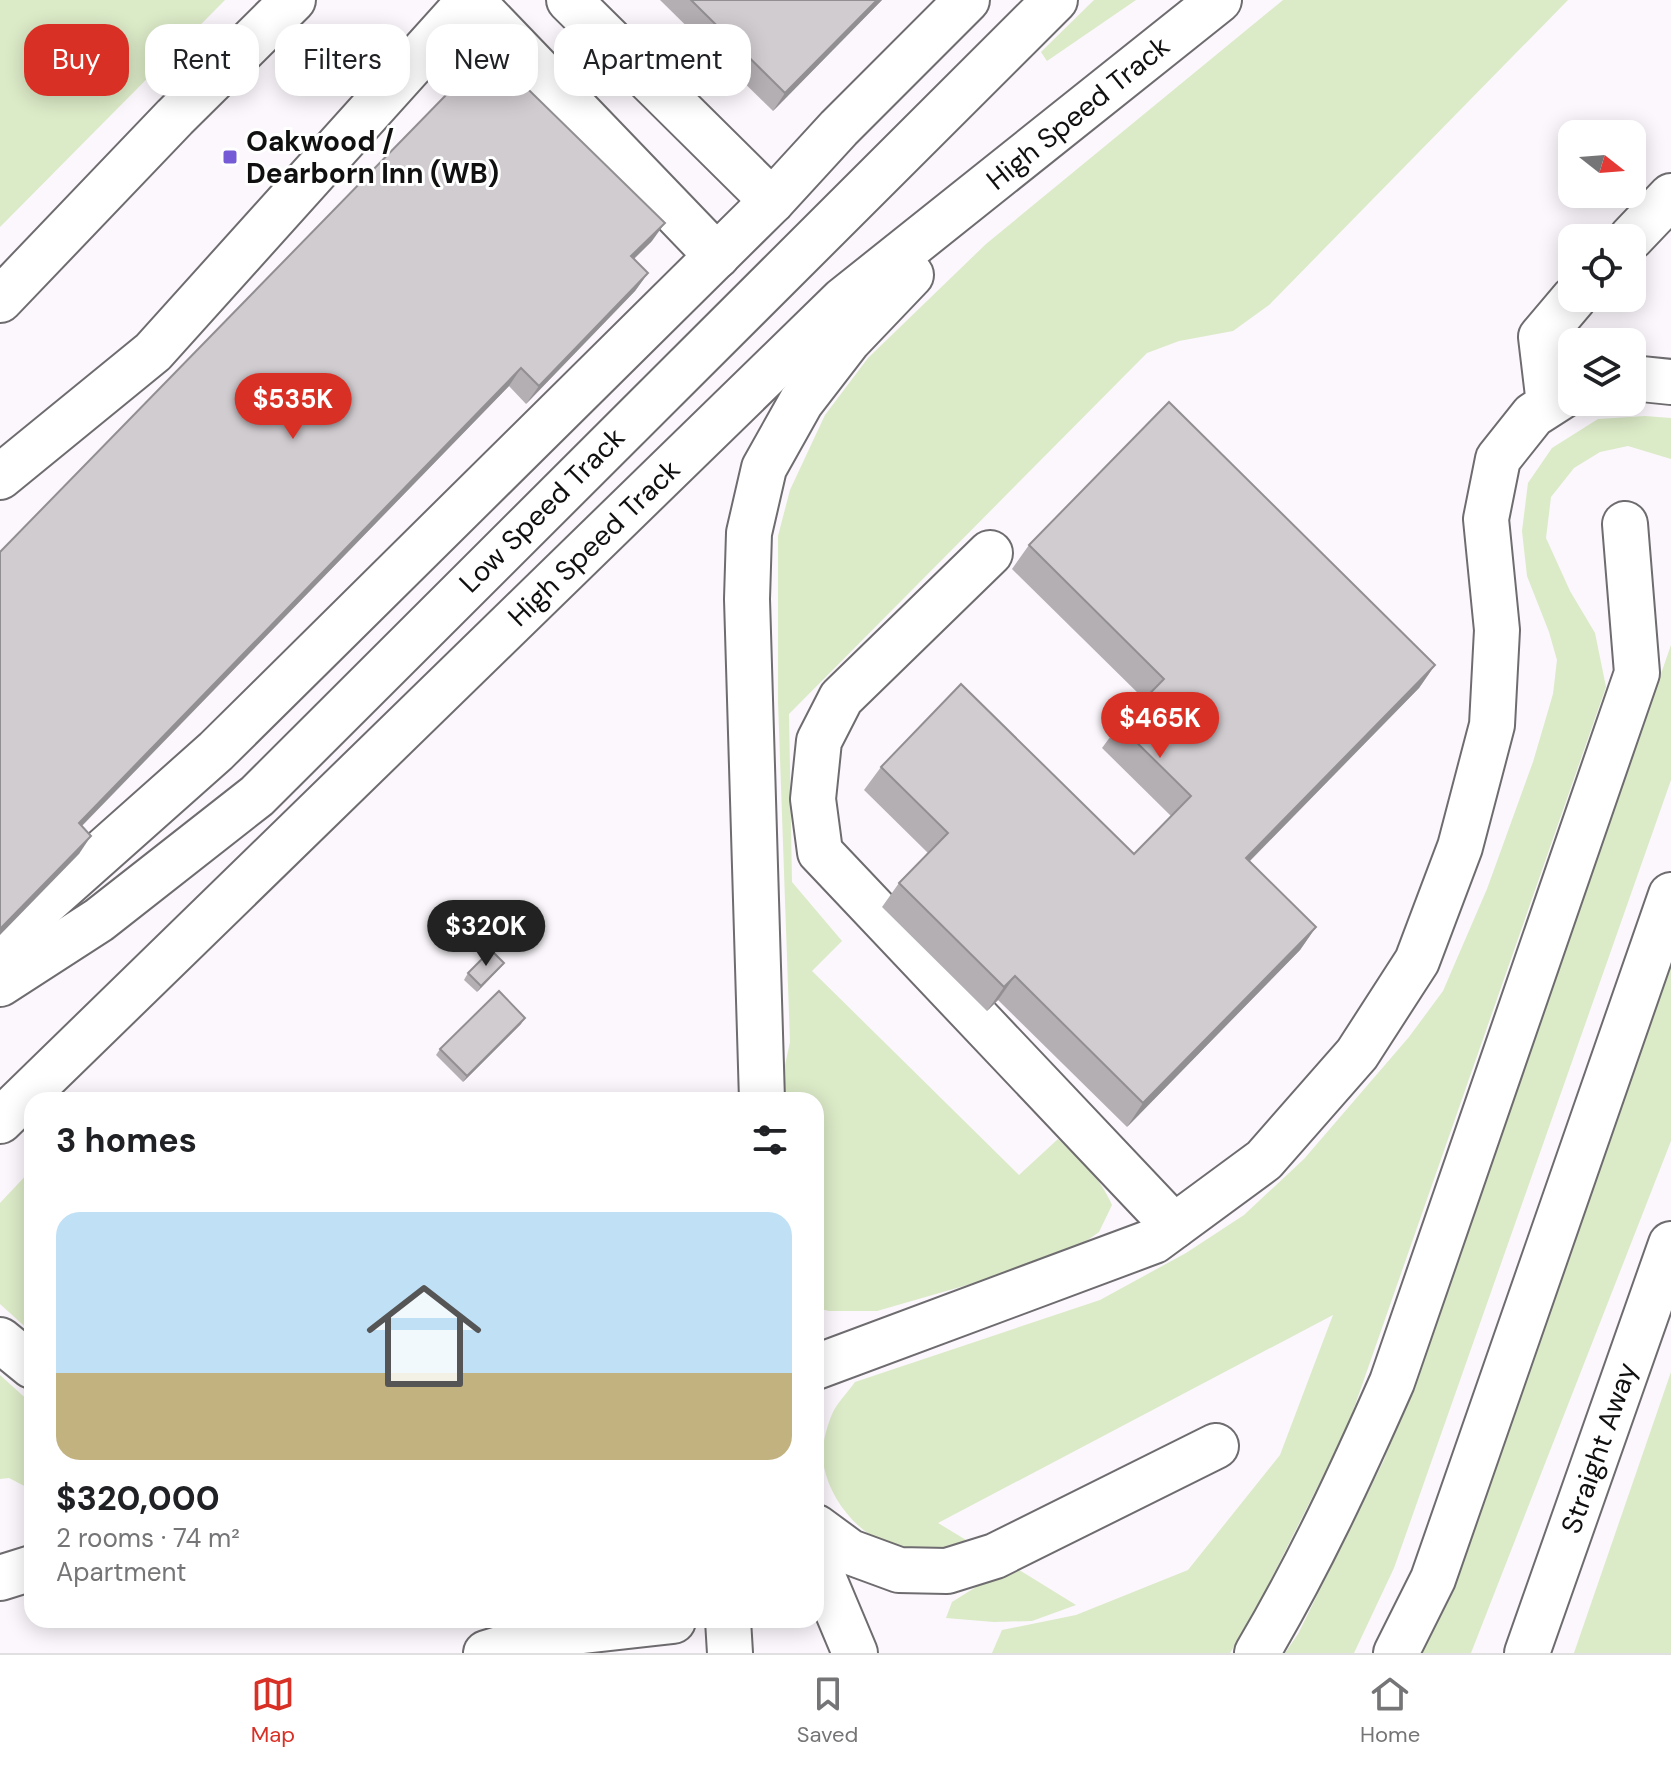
<!DOCTYPE html>
<meta charset="utf-8">
<style>
:root{--surface:#fff;--page:#f2f2f2;--text:#202124;--muted:#757577;--line:#e0e0e0;--accent:#d93025}
body{margin:0;font-family:"DM Sans",sans-serif;background:var(--page);color:var(--text);height:100vh;display:flex;flex-direction:column;font-size:30px;white-space:nowrap}
*{box-sizing:border-box;margin:0}
p{font-size:26px;color:var(--muted)}
.icon{flex:none;width:44px;height:44px;fill:none;stroke:currentColor;stroke-width:2;stroke-linecap:round;stroke-linejoin:round}
.map{position:relative;flex:1;overflow:hidden}
.sheet{position:absolute;left:24px;top:1092px;width:800px;height:536px;display:flex;flex-direction:column;background:var(--surface);border-radius:24px;box-shadow:0 4px 20px #0003}
.sheet>*{flex:none}
.top-card{position:absolute;left:24px;top:24px;width:800px;height:72px;display:flex;gap:16px}
.needle{width:52px;rotate:107deg}
.controls{position:absolute;left:1558px;top:120px;display:grid;gap:16px}
.controls a{display:grid;place-items:center;width:88px;height:88px;border-radius:16px;background:var(--surface);box-shadow:0 4px 20px #0003;font-size:40px}
.price{position:absolute;translate:-50% -68px;padding:0 18px;border-radius:28px;background:var(--accent);color:#fff;font-size:26px;line-height:52px;filter:drop-shadow(0 2px 4px #0008)}
.price::after{content:'';position:absolute;left:50%;top:48px;width:24px;height:18px;margin-left:-12px;background:inherit;clip-path:polygon(0 0,100% 0,50% 100%)}
.price.selected{background:#222;color:#fff}
ul{padding:0;list-style:none}
li{display:grid;align-content:center;gap:16px;height:424px;padding:0 32px}
li span{display:grid;place-items:center;height:248px;border-radius:24px;color:#555}
li>.icon{margin-inline-start:auto}
span .icon{width:144px;height:144px;fill:#fffc;stroke-width:1}
li b{font-size:34px}
h2{display:flex;justify-content:space-between;align-items:center;height:96px;padding:0 32px;font-size:34px}
.chip{padding:0 28px;border-radius:24px;background:var(--surface);box-shadow:0 4px 20px #0003;font-size:28px;line-height:72px}
.chip.selected{background:var(--accent);color:#fff}
.menu{display:flex;justify-content:space-around;align-items:center;height:112px;border-top:2px solid var(--line);background:var(--surface);font-size:22px;color:var(--muted)}
.menu a{display:grid;justify-items:center;gap:4px}
.menu .selected{color:var(--accent)}
.map>svg:first-child{display:block}
</style>
<div class="map">
<svg width="1671" height="1653" viewBox="0 0 1671 1653">
<rect width="100%" height="100%" fill="#fbf7fc"/>
<!-- green -->
<g fill="#dbeac7">
<polygon points="0,0 225,0 0,227"/>
<polygon points="1094,0 1136,0 1047,61 1041,52"/>
<path d="M1283,0H1568L1269,305L1233,331L1179,341L1147,353L789,714L792,882L842,941L812,971L1019,1175L1058,1139C1080,1159 1100,1177 1112,1205L1099,1232L1064,1257L877,1311H829L816,1308V1100H782V1079L790,1042L778,701V536L790,490L825,415L868,358L986,244Z"/>
<path d="M1645,416L1671,418V459L1628,446L1600,452L1574,468L1551,497L1546,538L1570,591L1595,633L1606,687L1347,1428L1249,1623L1230,1653H992L1002,1630L1076,1615L1188,1570L1280,1455L1333,1315L938,1523L976,1546C948,1549 916,1556 889,1545C858,1533 831,1501 824,1467C820,1450 826,1428 833,1412C838,1402 848,1392 855,1382L1100,1300L1186,1253L1244,1215L1304,1159L1409,1037L1443,991L1487,889L1533,762L1553,694L1557,660L1549,632L1527,576L1522,531L1528,483L1552,448L1598,419Z"/>
<polygon points="1671,645 1671,780 1394,1568 1354,1653 1285,1653 1298,1634 1384,1460 1505,1124"/>
<polygon points="1671,965 1671,1141 1471,1653 1422,1653 1453,1585"/>
<polygon points="32,1169 32,1333 0,1304 0,1203"/>
<polygon points="1671,1372 1671,1653 1574,1653"/>
<polygon points="0,1375 32,1404 32,1490 9,1478 0,1479"/>
<polygon points="1011,1565 1076,1605 1032,1621 994,1622 946,1618 952,1602"/>
</g>
<g fill="none" stroke-linecap="round" stroke-linejoin="round">
<!-- minor casing -->
<g stroke="#6f6c70" stroke-width="48">
<g id="minor">
<polyline points="471,0 717,256"/>
<polyline points="569,0 772,201"/>
<polyline points="1631,238 1671,196"/>
<polyline points="1632,378 1671,382"/>
<polyline points="1549,404 1541,337 1574,298"/>
<polyline points="0,477 153,352 470,0"/>
<polyline points="990,553 841,698 819,741 813,799 820,852 1174,1226"/>
<polyline points="0,943 216,751 772,201 839,128 967,0"/>
<polyline points="0,984 99,920 257,796 1055,0"/>
<polyline points="762,1100 747,599 749,533 764,468 801,402 848,341 911,275"/>
<polyline points="0,1121 843,300 1219,0"/>
<polyline points="0,1340 32,1366"/>
<polyline points="816,1367 1154,1241 1264,1160 1357,1054 1417,961 1460,847 1492,725 1497,630 1486,519 1498,459 1533,415 1572,390"/>
<polyline points="816,1527 850,1552 899,1570 947,1571 995,1556 1216,1446"/>
<polyline points="816,1554 818,1565 855,1653"/>
<polyline points="0,1578 32,1568"/>
<polyline points="728,1620 730,1653"/>
<polyline points="486,1653 546,1635 673,1621"/>
<path d="M1257,1653C1309,1565 1351,1475 1392,1382L1637,673L1625,524"/>
<polyline points="1396,1653 1433,1579 1671,895"/>
<polyline points="1527,1653 1671,1244"/>
</g>
</g>
<!-- major casing -->
<g stroke="#6f6c70" stroke-width="48">
<polyline id="major" points="0,300 175,117 293,0"/>
</g>
<!-- minor -->
<use href="#minor" stroke="#fff" stroke-width="44"/>
<!-- major -->
<use href="#major" stroke="#fff" stroke-width="44"/>
</g>
<!-- wall -->
<g fill="#b4afb3">
<polygon points="660,0 882,0 773,111"/>
<polygon points="652,241 634,259 648,273 635,291 526,404 509,386 82,826 79,854 0,552"/>
<polygon points="1029,545 1435,665 1419,688 1250,861 1316,927 1300,950 1127,1127 998,1000 987,1011 882,907 899,883 928,853 864,790 881,767 1134,854 1171,816 1102,748 1119,725 1144,699 1012,569"/>
<polygon points="504,963 499,969 477,992 464,980 468,973"/>
<polygon points="521,1024 463,1082 436,1055 440,1049"/>
</g>
<!-- shaded-wall -->
<g fill="#928f92">
<polygon points="877,0 882,0 773,111 785,93"/>
<polygon points="665,223 652,241 618,274 631,256"/>
<polygon points="648,273 635,291 526,404 539,386"/>
<polygon points="521,368 509,386 67,841 79,823"/>
<polygon points="1435,665 1419,688 1230,881 1246,858"/>
<polygon points="91,836 79,854 0,935 0,929"/>
<polygon points="1316,927 1300,950 1127,1127 1143,1103"/>
<polygon points="504,963 499,969 477,992 481,986"/>
<polygon points="1015,976 998,1000 987,1011 1004,987"/>
<polygon points="525,1018 521,1024 463,1082 467,1076"/>
</g>
<!-- building -->
<g fill="#d1ccd0" stroke="#928f92" stroke-width="2">
<polygon points="691,0 877,0 785,93"/>
<polygon points="489,51 665,223 631,256 648,273 539,386 521,368 79,823 91,836 0,929 0,552"/>
<polygon points="1169,402 1435,665 1246,858 1316,927 1143,1103 1015,976 1004,987 899,883 948,833 881,767 961,684 1134,854 1191,796 1119,725 1164,679 1029,545"/>
<polygon points="491,950 504,963 481,986 468,973"/>
<polygon points="499,991 525,1018 467,1076 440,1049"/>
</g>
<!-- markers -->
<rect fill="#755bd6" stroke="#fff" stroke-width="3" x="222" y="149" width="16" height="16" rx="4"/>
<g text-anchor="middle" dominant-baseline="central" stroke-width="6" stroke-linejoin="round" paint-order="stroke">
<!-- street labels -->
<g font-size="28" fill="#111011" stroke="#fff">
<text transform="translate(1078 113) rotate(-39)">High Speed Track</text>
<text transform="translate(542 510) rotate(-45)">Low Speed Track</text>
<text transform="translate(594 543) rotate(-44)">High Speed Track</text>
<text transform="translate(1599 1448) rotate(-71)">Straight Away</text>
</g>
<!-- poi labels -->
<g font-size="28" font-weight="bold" fill="#111011" stroke="#fff" text-anchor="start">
<text x="246" y="141">Oakwood /<tspan x="246" dy="32">Dearborn Inn (WB)</tspan></text>
</g>
</g>
</svg>
<div class="controls">
<a><svg class="needle" viewBox="-14 -14 28 28"><path d="M0-13l5 13h-10z" fill="#e53935"/><path d="M0 13l5-13h-10z" fill="#757577"/></svg></a>
<a><svg class="icon" aria-label="locate" viewBox="0 0 24 24"><circle cx="12" cy="12" r="6"/><path d="M12 2v4M12 18v4M2 12h4M18 12h4"/></svg></a>
<a><svg class="icon" aria-label="layers" viewBox="0 0 24 24"><path d="M12 4l9 5-9 5-9-5zM3 14l9 5 9-5"/></svg></a>
</div>
<b class="price" style="left:293px;top:441px">$535K</b>
<b class="price" style="left:1160px;top:760px">$465K</b>
<b class="price selected" style="left:486px;top:968px">$320K</b>
<div class="top-card">
<a class="chip selected">Buy</a>
<a class="chip">Rent</a>
<a class="chip">Filters</a>
<a class="chip">New</a>
<a class="chip">Apartment</a>
</div>
<section class="sheet">
<h2>3 homes<svg class="icon" aria-label="filters" viewBox="0 0 24 24"><path d="M4 7h16M4 17h16"/><circle cx="9" cy="7" r="2"/><circle cx="15" cy="17" r="2"/></svg></h2>
<ul>
<li><span style="background:linear-gradient(#bfe0f5 65%,#c2b280 0)"><svg class="icon" aria-label="home" viewBox="0 0 24 24"><path d="M3 11l9-7 9 7M6 9v11h12V9"/></svg></span><div><b>$320,000</b><p>2 rooms · 74 m²</p><p>Apartment</p></div></li>
</ul>
</section>
</div>
<nav class="menu">
<a class="selected"><svg class="icon" aria-label="map" viewBox="0 0 24 24"><path d="M3 6l6-2 6 2 6-2v14l-6 2-6-2-6 2zM9 4v14M15 6v14"/></svg>Map</a>
<a><svg class="icon" aria-label="saved" viewBox="0 0 24 24"><path d="M7 4h10v16l-5-4-5 4z"/></svg>Saved</a>
<a><svg class="icon" aria-label="home" viewBox="0 0 24 24"><path d="M3 11l9-7 9 7M6 9v11h12V9"/></svg>Home</a>
</nav>
